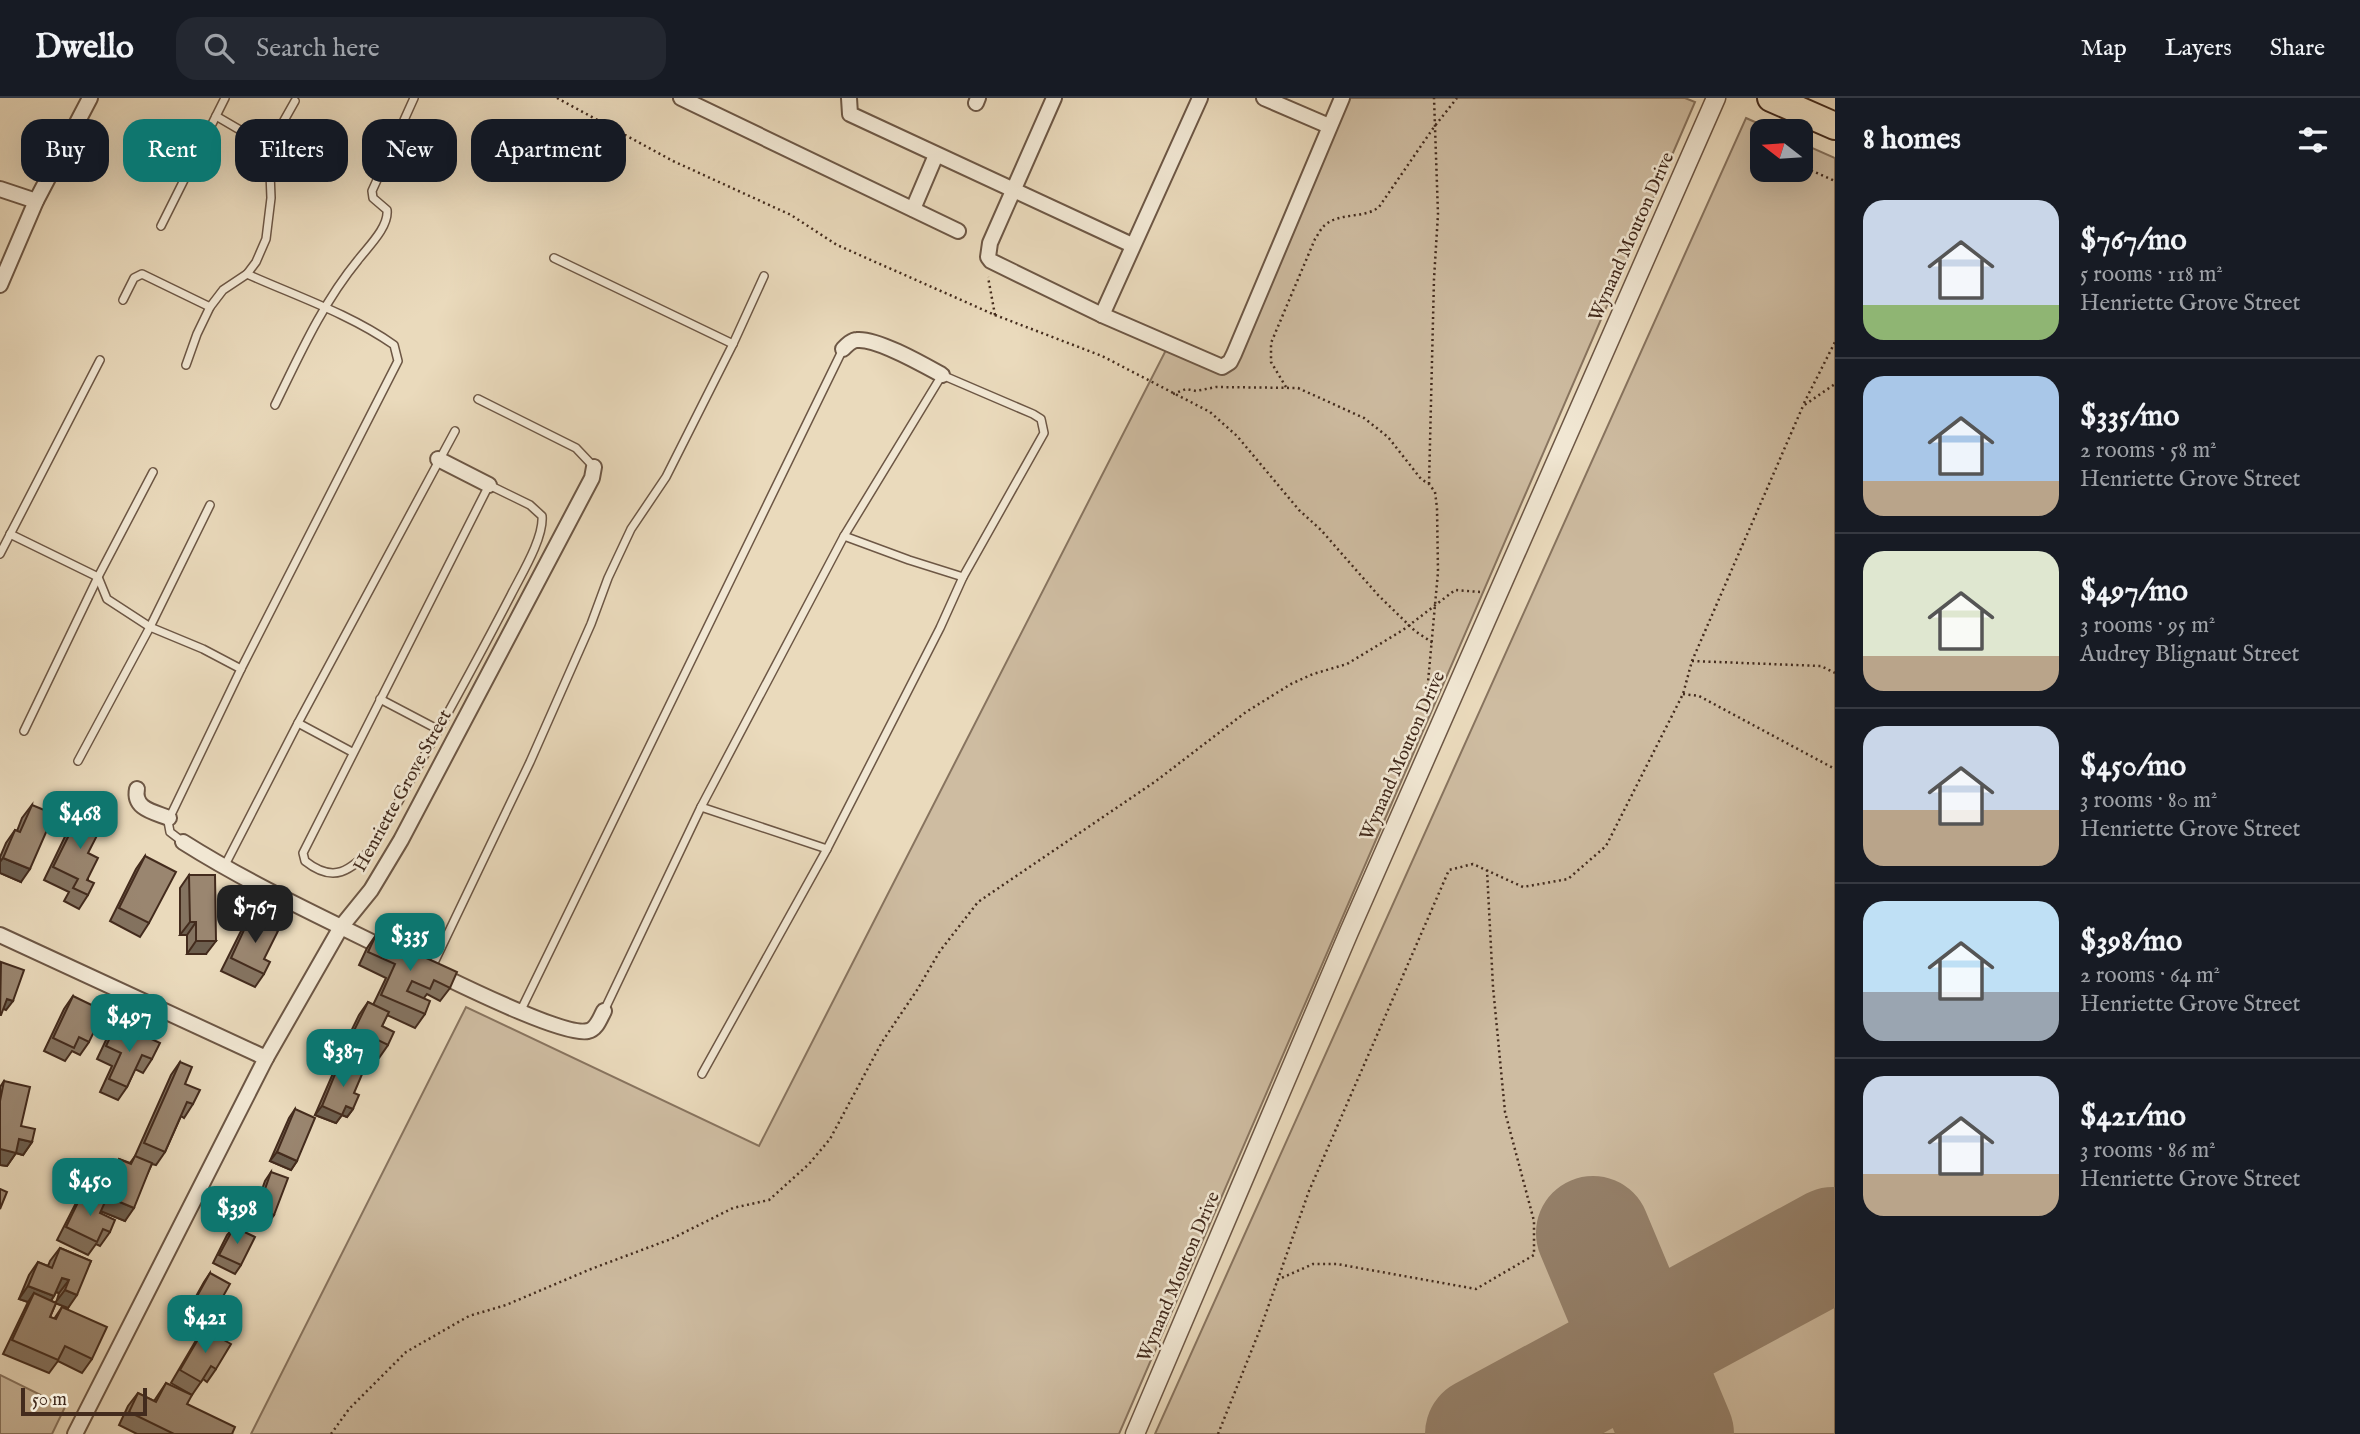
<!DOCTYPE html>
<meta charset="utf-8">
<style>
:root{--surface:#171b24;--page:#242831;--text:#f1f3f6;--muted:#9ea1a6;--line:#363941;--accent:#0f766e}
body{margin:0;font-family:"IM FELL English",serif;background:var(--page);color:var(--text);height:100vh;display:flex;flex-direction:column;font-size:26px;white-space:nowrap}
*{box-sizing:border-box;margin:0}
p{font-size:23px;color:var(--muted)}
.icon{flex:none;width:38px;height:38px;fill:none;stroke:currentColor;stroke-width:2;stroke-linecap:round;stroke-linejoin:round}
.map{position:relative;flex:1;overflow:hidden}
.panel{display:flex;flex-direction:column;background:var(--surface);width:525px}
.panel>*{flex:none}
.hud{position:absolute;left:21px;top:21px;width:665px;height:63px;display:flex;gap:14px}
.needle{width:46px;rotate:287deg}
.controls{position:absolute;left:1750px;top:21px;display:grid;gap:14px}
.controls a{display:grid;place-items:center;width:63px;height:63px;border-radius:14px;background:var(--surface);box-shadow:0 7px 28px #0002;font-size:35px}
.scale{position:absolute;left:21px;bottom:18px;width:126px;box-sizing:border-box;padding-left:7px;border:4px solid #432b1d;border-top:0;font-size:19px;line-height:24px;white-space:nowrap;color:#432b1d;-webkit-text-stroke:5px #f1e7d3;paint-order:stroke}
.price{position:absolute;translate:-50% -60px;padding:0 16px;border-radius:14px;background:var(--accent);color:#fff;font-size:23px;line-height:46px;filter:drop-shadow(0 2px 4px #0008)}
.price::after{content:'';position:absolute;left:50%;top:42px;width:21px;height:16px;margin-left:-10px;background:inherit;clip-path:polygon(0 0,100% 0,50% 100%)}
.price.active{background:#222;color:#fff}
ul{padding:0;list-style:none}
li{display:flex;align-items:center;gap:21px;height:175px;padding:0 28px}
li+li{border-top:2px solid var(--line)}
li span{display:grid;place-items:center;flex:none;width:196px;height:140px;border-radius:21px;color:#555}
li>.icon{margin-inline-start:auto}
span .icon{width:84px;height:84px;fill:#fffc;stroke-width:1}
li b{font-size:30px}
h2{display:flex;justify-content:space-between;align-items:center;height:84px;padding:0 28px;font-size:30px}
.pill{padding:0 24px;border-radius:21px;background:var(--surface);box-shadow:0 7px 28px #0002;font-size:24px;line-height:63px}
.pill.active{background:var(--accent);color:#fff}
header{display:flex;align-items:center;gap:42px;box-sizing:border-box;height:98px;padding:0 35px;background:var(--surface);border-bottom:2px solid var(--line)}
header strong{font-size:33px}
nav{display:flex;gap:38px;margin-inline-start:auto;font-size:24px}
.search{width:490px;height:63px;background:var(--page);display:flex;align-items:center;gap:18px;box-sizing:border-box;padding:0 24px;border-radius:21px;color:var(--muted);font-size:26px}
main{display:flex;flex:1;min-height:0}
.map>svg:first-child{display:block}
</style>
<header>
<strong>Dwello</strong>
<div class="search"><svg class="icon" aria-label="search" viewBox="0 0 24 24"><circle cx="10" cy="10" r="6"/><path d="M15 15l6 6"/></svg>Search here</div>
<nav><a>Map</a><a>Layers</a><a>Share</a></nav>
</header>
<main>
<div class="map">
<svg width="1835" height="1336" viewBox="0 0 1835 1336">
<rect width="100%" height="100%" fill="#eadabc"/>
<filter id="stains"><feTurbulence type="fractalNoise" baseFrequency=".00286" numOctaves="4"/><feColorMatrix values="0 0 0 0 .2 0 0 0 0 .09 0 0 0 0 .02 0 0 0 .5 -.17"/></filter>
<radialGradient id="worn" r=".72"><stop offset=".6" stop-color="#630" stop-opacity="0"/><stop offset="1" stop-color="#630" stop-opacity=".3"/></radialGradient>
<!-- green -->
<g fill="#cebca1" stroke="#88745f" stroke-width="2">
<polygon points="1344,0 1685,0 1695,4 1119,1336 251,1336 466,909 759,1048 1167,250 1226,275"/>
<polygon points="1746,20 1775,33 1762,33 1762,72 1801,72 1801,45 1835,60 1835,1336 1155,1336"/>
<polygon points="0,1277 65,1309 52,1336 0,1336"/>
</g>
<g fill="none" stroke-linecap="round" stroke-linejoin="round">
<!-- runway -->
<g stroke="#96826c" stroke-width="114">
<polyline points="1593,1135 1677,1336"/>
<polyline points="1482,1336 1833,1146"/>
</g>
<!-- service casing -->
<g stroke="#6d5745" stroke-width="10">
<g id="service">
<polyline points="216,18 269,49"/>
<polyline points="161,128 225,0"/>
<polyline points="554,160 733,246"/>
<polyline points="123,202 134,180 142,176 210,209"/>
<polyline points="186,267 197,236 210,209 223,192 247,176 256,164 266,141 271,100 269,49 295,3"/>
<polyline points="478,301 576,350 594,369"/>
<path d="M275,307C300,256 322,206 358,162C368,149 389,129 387,112L373,100L372,93L414,0"/>
<path d="M489,387L530,407L542,418C544,440 521,477 511,497C467,582 420,666 373,749C350,773 334,786 305,763L303,755Z"/>
<polyline points="10,436 98,479 107,501 150,529 203,551 241,571"/>
<polyline points="844,438 909,462 963,479"/>
<polyline points="0,456 100,262"/>
<polyline points="380,601 439,632"/>
<polyline points="298,625 352,654"/>
<polyline points="24,633 98,479 153,374"/>
<polyline points="78,663 150,529 210,407"/>
<polyline points="701,709 827,751"/>
<path d="M183,744L170,734L168,723L241,571L398,263L394,247C350,216 296,198 247,176"/>
<polyline points="224,769 298,625 455,333"/>
<polyline points="431,871 530,664 591,526 608,480 631,431 666,379 733,246 764,178"/>
<polyline points="604,913 701,709 844,438 942,277 1033,316 1041,321 1044,335 963,479 940,530 827,751 702,976"/>
<polyline points="520,914 843,251"/>
</g>
</g>
<!-- minor casing -->
<g stroke="#6d5745" stroke-width="18">
<g id="minor">
<polyline points="681,0 958,133"/>
<polyline points="849,0 850,16 1132,147"/>
<polyline points="1054,0 990,145 988,159 991,163 1102,217 1222,269 1230,264 1234,256 1342,0"/>
<polyline points="1264,0 1329,28"/>
<polyline points="976,5 978,0"/>
<polyline points="0,91 36,103"/>
<polyline points="913,111 936,57"/>
<polyline points="0,187 36,103 90,0"/>
<polyline points="1102,217 1200,0"/>
<path d="M843,251C847,247 852,242 857,242C877,240 924,267 942,277"/>
<polyline points="438,361 489,387"/>
<path d="M137,691C133,711 154,714 169,720"/>
<path d="M183,744C248,785 317,817 386,851"/>
<polyline points="0,837 266,960"/>
<path d="M436,875C461,887 566,939 588,933C597,931 600,920 604,913"/>
<polyline points="75,1336 266,960 341,829 371,792 401,742 592,380 594,369"/>
</g>
</g>
<!-- tertiary casing -->
<g stroke="#6d5745" stroke-width="21">
<polyline id="tertiary" points="1135,1336 1349,834 1716,0"/>
</g>
<!-- motorway casing -->
<g stroke="#432b1d" stroke-width="30">
<polyline id="motorway" points="1771,0 1835,28"/>
</g>
<!-- path -->
<g stroke="#432b1d" stroke-width="2.5" stroke-dasharray="2 3.5" stroke-linecap="butt">
<polyline points="557,0 673,63 791,117 837,147 995,217 988,179"/>
<polyline points="1801,68 1835,83"/>
<polyline points="995,217 1102,258 1210,314 1237,338 1299,412 1321,432 1378,497 1415,533 1433,545"/>
<path d="M1286,289L1271,264V245L1315,141C1318,137 1321,130 1325,127C1340,114 1364,121 1379,109L1434,29L1457,0"/>
<polyline points="1173,296 1186,291 1196,293 1216,289 1298,290 1364,320 1388,339 1421,381 1429,386 1435,394 1437,410 1438,474 1426,606"/>
<polyline points="1804,305 1835,244"/>
<polyline points="1429,386 1434,181 1438,116 1434,0"/>
<polyline points="1692,563 1821,568 1835,575"/>
<polyline points="1683,596 1699,598 1835,671"/>
<polyline points="1277,1182 1313,1166 1337,1166 1476,1191 1534,1157 1534,1123 1505,1014 1493,889 1487,772"/>
<polyline points="331,1336 349,1311 406,1254 469,1218 506,1207 591,1171 671,1141 733,1110 769,1102 809,1066 830,1041 882,944 917,892 940,853 978,804 1156,683 1246,614 1291,586 1313,576 1347,566 1403,532 1455,492 1480,494"/>
<polyline points="1218,1336 1261,1229 1309,1093 1449,772 1473,766 1523,789 1568,781 1606,748 1683,596 1692,563 1803,308 1835,286"/>
</g>
<!-- service -->
<use href="#service" stroke="#f1e7d3" stroke-width="7"/>
<!-- minor -->
<use href="#minor" stroke="#f1e7d3" stroke-width="14"/>
<!-- tertiary -->
<use href="#tertiary" stroke="#f1e7d3" stroke-width="18"/>
<!-- motorway -->
<use href="#motorway" stroke="#eadabc" stroke-width="26"/>
</g>
<!-- wall -->
<g fill="#847360" stroke="#432b1d" stroke-width="2" fill-rule="evenodd">
<polygon points="32,707 21,784 0,775 0,759 6,745 15,732 17,733 22,720"/>
<polygon points="82,711 88,755 88,797 79,811 64,803 69,794 44,782 72,724"/>
<polygon points="145,758 149,825 140,839 110,823 136,771"/>
<polygon points="189,777 206,856 187,856 187,837 180,837 180,790"/>
<polygon points="250,819 264,861 264,876 255,889 221,873 241,833"/>
<polygon points="376,837 450,890 440,903 427,896 424,900 425,916 415,930 387,917 382,928 388,947 379,960 369,956 359,971 338,960 359,917 368,904 373,907 386,880 359,867 367,850"/>
<polygon points="73,898 89,944 80,957 72,953 65,963 44,953 64,911"/>
<polygon points="115,929 139,940 141,936 152,961 143,975 135,971 127,989 118,1002 100,994 112,968 97,961 106,942"/>
<polygon points="180,964 185,986 193,1006 184,1020 181,1018 165,1054 156,1067 152,1066 125,1123 101,1113 100,1115 110,1134 100,1148 96,1146 88,1157 57,1142 77,1103 67,1099 78,1075 87,1062 111,1072 119,1061 130,1065 135,1058 171,977"/>
<polygon points="340,964 353,1011 347,1019 342,1017 336,1025 315,1017 334,973"/>
<polygon points="4,983 21,1028 32,1044 23,1057 16,1055 7,1068 0,1067 0,989"/>
<polygon points="295,1011 297,1063 291,1072 270,1063 289,1020"/>
<polygon points="271,1074 268,1126 252,1120 265,1083"/>
<polygon points="234,1129 241,1167 235,1176 213,1165 227,1137"/>
<path d="M60,1150L91,1163L68,1210L56,1205L50,1219L54,1221L62,1209L92,1261L82,1275L58,1263L49,1275L3,1256L28,1204L19,1201L29,1177L38,1164L48,1168L50,1163ZM56,1194L59,1195L56,1205L51,1203Z"/>
<polygon points="210,1175 211,1220 205,1229 185,1218 204,1184"/>
<polygon points="204,1231 216,1271 207,1284 203,1281 192,1297 171,1285 195,1244"/>
<polygon points="166,1285 187,1306 232,1336 137,1336 119,1327 128,1308 138,1295 154,1303"/>
</g>
<!-- shaded-wall -->
<g fill="#6c5e4e" stroke="#432b1d" stroke-width="2">
<polygon points="3,760 30,771 21,784 0,775 0,764"/>
<polygon points="190,824 196,824 187,837 180,837"/>
<polygon points="196,843 216,843 206,856 187,856"/>
<polygon points="7,901 13,903 6,912 1,910"/>
<polygon points="322,1008 346,1008 353,1011 347,1019 342,1017 336,1025 315,1017"/>
<polygon points="19,1041 32,1044 23,1057 16,1055 7,1068 0,1067 0,1051"/>
<polygon points="277,1054 297,1063 291,1072 270,1063"/>
<polygon points="77,1086 134,1110 125,1123 78,1104 83,1094 77,1103 67,1099"/>
<polygon points="258,1111 274,1117 268,1126 252,1120"/>
<polygon points="62,1180 69,1182 59,1195 53,1193"/>
<polygon points="28,1188 54,1198 45,1211 34,1195 28,1204 19,1201"/>
<polygon points="65,1192 77,1197 68,1210 55,1205"/>
</g>
<!-- building -->
<g fill="#9a8670" stroke="#432b1d" stroke-width="2">
<polygon points="32,707 54,716 30,771 3,760 15,732 20,734"/>
<polygon points="82,711 105,722 88,755 98,760 87,782 94,785 88,797 73,790 78,781 53,769"/>
<polygon points="145,758 176,774 149,825 119,810"/>
<polygon points="189,777 215,777 216,843 196,843 196,824 190,824"/>
<polygon points="250,819 278,833 264,861 270,864 264,876 231,860"/>
<polygon points="376,837 457,874 450,890 434,882 430,891 412,883 407,893 430,903 425,916 381,897 395,866 368,854"/>
<polygon points="1,864 24,872 13,903 7,901 1,917 0,917"/>
<polygon points="73,898 104,913 89,944 79,939 74,950 53,940"/>
<polygon points="368,904 389,914 382,928 394,934 388,947 376,941 368,957 347,947"/>
<polygon points="115,929 139,940 141,936 160,945 152,961 142,957 127,989 109,981 121,955 106,948"/>
<polygon points="180,964 192,969 185,986 200,992 193,1006 187,1004 165,1054 144,1045"/>
<polygon points="340,964 363,974 354,995 359,997 353,1011 346,1008 342,1017 322,1008"/>
<polygon points="4,983 30,989 21,1028 35,1031 32,1044 19,1041 16,1055 0,1051 0,1003"/>
<polygon points="295,1011 315,1020 297,1063 277,1054"/>
<polygon points="135,1058 152,1065 134,1110 77,1086 87,1062 114,1073 119,1061 131,1066"/>
<polygon points="271,1074 288,1080 274,1117 258,1111"/>
<polygon points="0,1091 7,1094 0,1111"/>
<polygon points="83,1094 105,1104 100,1115 115,1122 110,1134 103,1131 97,1144 66,1129"/>
<polygon points="234,1129 255,1139 241,1167 219,1157"/>
<polygon points="60,1150 91,1163 77,1197 65,1192 69,1182 62,1180 54,1198 28,1188 38,1164 52,1170"/>
<polygon points="210,1175 230,1186 211,1220 191,1209"/>
<polygon points="34,1195 56,1205 50,1219 56,1221 62,1209 107,1229 92,1261 65,1248 58,1262 12,1242"/>
<polygon points="204,1231 231,1246 216,1271 211,1268 201,1284 180,1272"/>
<polygon points="166,1285 192,1297 187,1306 235,1329 232,1336 174,1336 129,1314 138,1295 156,1304"/>
</g>
<g text-anchor="middle" dominant-baseline="central" stroke-width="5" stroke-linejoin="round" paint-order="stroke">
<!-- street labels -->
<g font-size="19" fill="#432b1d" stroke="#f1e7d3">
<text transform="translate(1632 139) rotate(-66)">Wynand Mouton Drive</text>
<text transform="translate(1403 658) rotate(-66)">Wynand Mouton Drive</text>
<text transform="translate(403 693) rotate(-61)">Henriette Grove Street</text>
<text transform="translate(1179 1179) rotate(-67)">Wynand Mouton Drive</text>
</g>
</g>
<rect width="100%" height="100%" filter="url(#stains)"/>
<rect width="100%" height="100%" fill="url(#worn)"/>
</svg>
<div class="controls">
<a><svg class="needle" viewBox="-14 -14 28 28"><path d="M0-13l5 13h-10z" fill="#e53935"/><path d="M0 13l5-13h-10z" fill="#9ea1a6"/></svg></a>
</div>
<div class="scale">50 m</div>
<b class="price" style="left:80px;top:753px">$468</b>
<b class="price active" style="left:255px;top:847px">$767</b>
<b class="price" style="left:410px;top:875px">$335</b>
<b class="price" style="left:129px;top:956px">$497</b>
<b class="price" style="left:343px;top:991px">$387</b>
<b class="price" style="left:90px;top:1120px">$450</b>
<b class="price" style="left:237px;top:1148px">$398</b>
<b class="price" style="left:205px;top:1257px">$421</b>
<div class="hud">
<a class="pill">Buy</a>
<a class="pill active">Rent</a>
<a class="pill">Filters</a>
<a class="pill">New</a>
<a class="pill">Apartment</a>
</div>
</div>
<section class="panel">
<h2>8 homes<svg class="icon" aria-label="filters" viewBox="0 0 24 24"><path d="M4 7h16M4 17h16"/><circle cx="9" cy="7" r="2"/><circle cx="15" cy="17" r="2"/></svg></h2>
<ul>
<li><span style="background:linear-gradient(#c9d6e8 75%,#8fb573 0)"><svg class="icon" aria-label="home" viewBox="0 0 24 24"><path d="M3 11l9-7 9 7M6 9v11h12V9"/></svg></span><div><b>$767/mo</b><p>5 rooms · 118 m²</p><p>Henriette Grove Street</p></div></li>
<li><span style="background:linear-gradient(#a9c7e8 75%,#b9a48a 0)"><svg class="icon" aria-label="home" viewBox="0 0 24 24"><path d="M3 11l9-7 9 7M6 9v11h12V9"/></svg></span><div><b>$335/mo</b><p>2 rooms · 58 m²</p><p>Henriette Grove Street</p></div></li>
<li><span style="background:linear-gradient(#dfe7d0 75%,#b9a48a 0)"><svg class="icon" aria-label="home" viewBox="0 0 24 24"><path d="M3 11l9-7 9 7M6 9v11h12V9"/></svg></span><div><b>$497/mo</b><p>3 rooms · 95 m²</p><p>Audrey Blignaut Street</p></div></li>
<li><span style="background:linear-gradient(#c9d6e8 60%,#b9a48a 0)"><svg class="icon" aria-label="home" viewBox="0 0 24 24"><path d="M3 11l9-7 9 7M6 9v11h12V9"/></svg></span><div><b>$450/mo</b><p>3 rooms · 80 m²</p><p>Henriette Grove Street</p></div></li>
<li><span style="background:linear-gradient(#bfe0f5 65%,#9aa5b1 0)"><svg class="icon" aria-label="home" viewBox="0 0 24 24"><path d="M3 11l9-7 9 7M6 9v11h12V9"/></svg></span><div><b>$398/mo</b><p>2 rooms · 64 m²</p><p>Henriette Grove Street</p></div></li>
<li><span style="background:linear-gradient(#c9d6e8 70%,#b9a48a 0)"><svg class="icon" aria-label="home" viewBox="0 0 24 24"><path d="M3 11l9-7 9 7M6 9v11h12V9"/></svg></span><div><b>$421/mo</b><p>3 rooms · 86 m²</p><p>Henriette Grove Street</p></div></li>
</ul>
</section>
</main>
